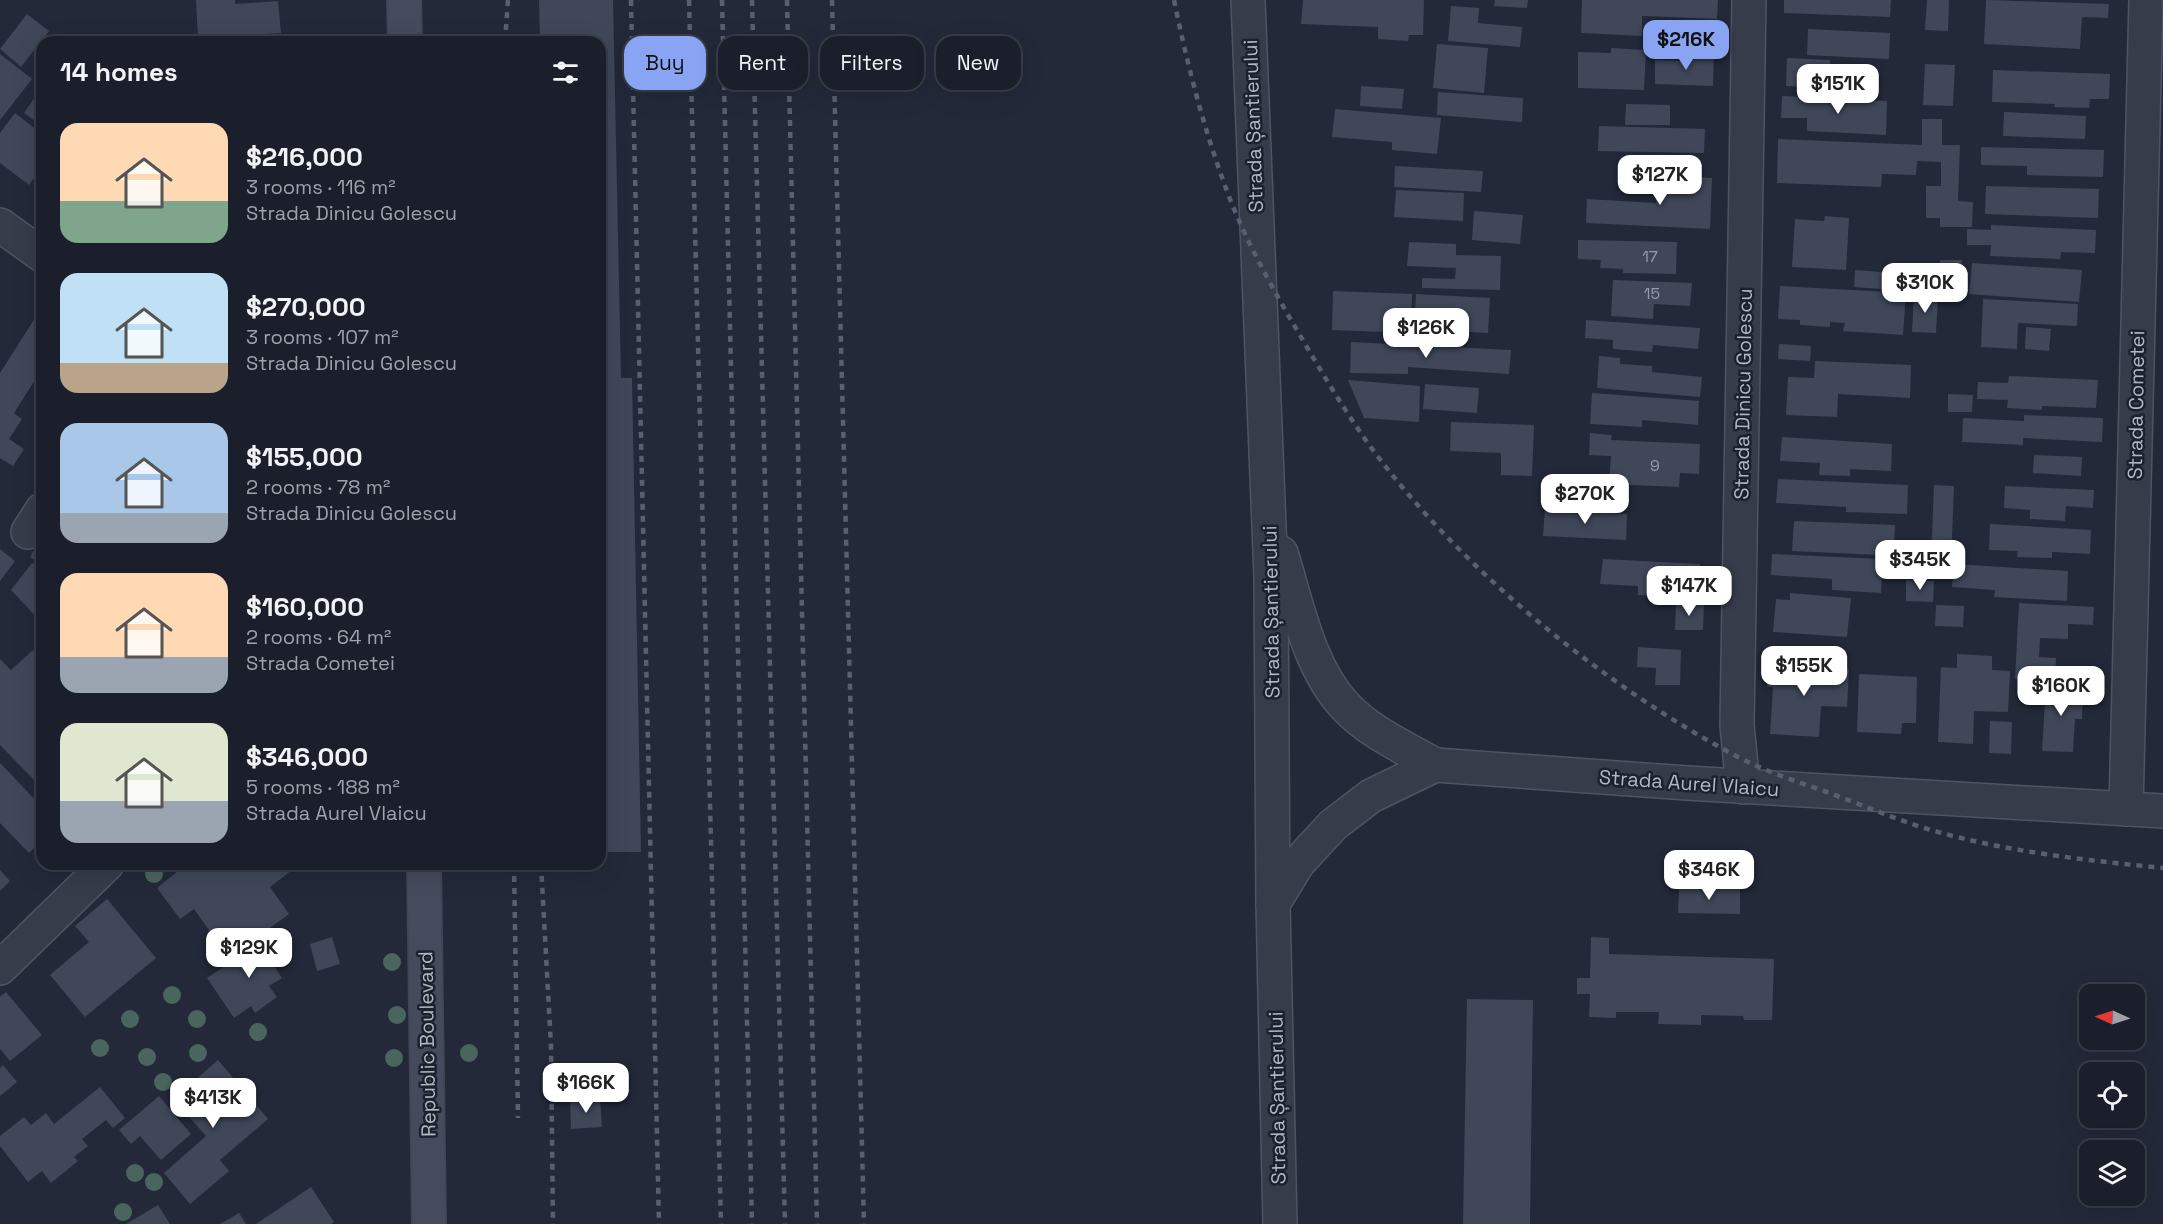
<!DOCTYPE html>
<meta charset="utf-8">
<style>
:root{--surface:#1a1f2b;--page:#272c37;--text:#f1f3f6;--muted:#9fa2a9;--line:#383d47;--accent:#89a4f3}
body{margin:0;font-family:"Space Grotesk",sans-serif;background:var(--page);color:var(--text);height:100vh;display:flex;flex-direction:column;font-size:22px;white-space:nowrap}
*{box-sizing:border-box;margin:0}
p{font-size:20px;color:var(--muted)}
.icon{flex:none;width:33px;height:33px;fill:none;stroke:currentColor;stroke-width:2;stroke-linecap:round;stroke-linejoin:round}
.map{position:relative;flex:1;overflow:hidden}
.details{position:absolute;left:36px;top:36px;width:570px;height:834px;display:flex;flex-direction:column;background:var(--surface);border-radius:18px;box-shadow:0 6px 24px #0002,0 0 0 2px var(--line)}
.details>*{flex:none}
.guide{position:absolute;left:624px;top:36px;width:570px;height:54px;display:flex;gap:12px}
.needle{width:39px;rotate:273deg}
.tools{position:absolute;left:2079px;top:984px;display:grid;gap:12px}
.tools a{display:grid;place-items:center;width:66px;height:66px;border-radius:12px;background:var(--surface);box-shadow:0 6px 24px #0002,0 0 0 2px var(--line);font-size:30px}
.price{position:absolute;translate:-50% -51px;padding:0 14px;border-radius:12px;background:#fff;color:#222;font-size:20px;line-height:39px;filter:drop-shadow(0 2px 3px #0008)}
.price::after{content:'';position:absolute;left:50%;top:36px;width:18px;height:14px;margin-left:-9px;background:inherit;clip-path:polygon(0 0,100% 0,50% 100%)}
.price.selected{background:var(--accent);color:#111}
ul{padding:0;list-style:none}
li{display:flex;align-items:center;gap:18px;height:150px;padding:0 24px}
li span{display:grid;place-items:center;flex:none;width:168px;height:120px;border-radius:18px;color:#555}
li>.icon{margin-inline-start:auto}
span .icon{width:72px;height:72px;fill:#fffc;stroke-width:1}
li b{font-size:26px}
h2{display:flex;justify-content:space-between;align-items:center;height:72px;padding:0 24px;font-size:26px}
.tag{padding:0 21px;border-radius:18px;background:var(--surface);box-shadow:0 6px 24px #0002,0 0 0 2px var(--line);font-size:21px;line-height:54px}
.tag.selected{background:var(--accent);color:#111}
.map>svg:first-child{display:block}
</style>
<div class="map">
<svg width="2163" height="1224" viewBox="0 0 2163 1224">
<rect width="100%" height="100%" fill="#232939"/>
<!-- building -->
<g fill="#3f4759">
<polygon points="196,0 235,0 235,4 278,1 281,33 198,38"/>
<polygon points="539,0 613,0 621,378 632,378 641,852 600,852 600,42 540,42"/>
<polygon points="1303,0 1424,0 1423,35 1409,35 1408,41 1378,39 1378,27 1301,24"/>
<polygon points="1495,0 1528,0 1527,8 1494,6"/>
<polygon points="1582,0 1718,0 1717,19 1642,16 1642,36 1581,33"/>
<polygon points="1784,0 1891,0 1890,17 1784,13"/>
<polygon points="1927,0 1949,0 1948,31 1925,30"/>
<polygon points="1986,0 2109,4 2108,18 2082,17 2080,49 1984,44"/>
<polygon points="1451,6 1479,8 1478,23 1522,27 1520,47 1448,41"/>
<polygon points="27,14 49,31 21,67 0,49"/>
<polygon points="1808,29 1890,33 1889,59 1807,55"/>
<polygon points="1437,44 1488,48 1484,93 1433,88"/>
<polygon points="1611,48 1646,50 1644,90 1578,88 1578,52 1611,53"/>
<polygon points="1686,53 1714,54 1713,86 1655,84 1655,60 1686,61"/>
<polygon points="0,54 32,79 0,120"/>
<polygon points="1787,58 1830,60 1830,88 1786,86"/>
<polygon points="1925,64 1955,65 1953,106 1923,105"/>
<polygon points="1993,70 2110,74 2109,99 2090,99 2089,108 2054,107 2055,104 1992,102"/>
<polygon points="1361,86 1404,89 1402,109 1360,106"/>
<polygon points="42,87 42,126 24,113"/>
<polygon points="1438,92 1523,98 1522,122 1437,115"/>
<polygon points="1782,96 1887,101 1886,135 1807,131 1807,118 1781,118"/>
<polygon points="1626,104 1670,105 1670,125 1625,125"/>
<polygon points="1335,109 1441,118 1437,154 1392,150 1392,142 1332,137"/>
<polygon points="2004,112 2086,116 2085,139 2003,136"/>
<polygon points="15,113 42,134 42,167 29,185 0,163 0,133"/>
<polygon points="1922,119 1942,119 1942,145 1960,145 1958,201 1973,202 1972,227 1940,227 1940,218 1926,218 1926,186 1941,186 1941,162 1917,161 1916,175 1882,174 1881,187 1777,183 1778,139 1922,145"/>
<polygon points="1599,126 1705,129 1704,153 1598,151"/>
<polygon points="1981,147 2104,150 2103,177 2027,175 2027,166 1981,165"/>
<polygon points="1395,166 1483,171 1481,192 1394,187"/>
<polygon points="1657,175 1712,178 1710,229 1586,223 1587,199 1656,203"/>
<polygon points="1986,186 2099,189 2098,218 1985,214"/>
<polygon points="1396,190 1464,193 1463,221 1394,217"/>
<polygon points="1474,211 1523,215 1520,244 1472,240"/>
<polygon points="1825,216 1849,218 1846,270 1792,267 1795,219 1824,221"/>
<polygon points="1991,225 2096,230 2095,253 2061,252 2060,259 1990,256 1991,245 1967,245 1967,229 1991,230"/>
<polygon points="1578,240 1677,242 1676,274 1623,273 1623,269 1600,268 1601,260 1578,259"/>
<polygon points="1409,242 1456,244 1456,255 1501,256 1500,290 1422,288 1422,278 1455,279 1456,268 1407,266"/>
<polygon points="1940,260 1962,260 1960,295 1939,294"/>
<polygon points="1972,263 2082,270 2079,302 1969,294"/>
<polygon points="1855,270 1895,273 1894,290 1854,287"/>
<polygon points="1613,280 1692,283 1690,306 1654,304 1653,319 1611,316"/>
<polygon points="1780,286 1906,293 1903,335 1843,331 1845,323 1830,322 1830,327 1800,325 1800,320 1778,319"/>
<polygon points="1333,291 1412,294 1411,333 1332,330"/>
<polygon points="1416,294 1490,298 1488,333 1414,329"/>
<polygon points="1914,296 1938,297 1936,333 1912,332"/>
<polygon points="1983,299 2078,304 2077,326 2018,323 2017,349 1981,347"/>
<polygon points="42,307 42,369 14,413 22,419 9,439 24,449 13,466 0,458 0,373"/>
<polygon points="1586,320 1700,328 1698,349 1653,345 1652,352 1613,349 1613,340 1585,338"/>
<polygon points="2026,327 2051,329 2049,351 2025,349"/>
<polygon points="1351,342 1511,350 1509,374 1408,367 1408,374 1350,373"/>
<polygon points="1779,344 1811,346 1810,361 1778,359"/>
<polygon points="1599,356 1620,358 1620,364 1652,366 1652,372 1702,377 1700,397 1597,388"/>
<polygon points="1815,361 1911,365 1910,398 1838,394 1837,417 1786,415 1788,377 1814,378"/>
<polygon points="2009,376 2098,380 2096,408 2042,406 2042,410 2007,408 2008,400 1977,399 1978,382 2008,383"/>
<polygon points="1348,380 1420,386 1419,422 1364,418"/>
<polygon points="1425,384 1479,388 1477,413 1423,409"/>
<polygon points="1592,393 1699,401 1698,425 1642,420 1642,427 1590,424"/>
<polygon points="1948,394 1973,395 1972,412 1948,412"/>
<polygon points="2024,415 2103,418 2102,442 2023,438 2023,445 1962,442 1963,418 2024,421"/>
<polygon points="1451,422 1534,425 1532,476 1501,475 1501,453 1450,451"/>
<polygon points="1590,433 1612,435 1611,440 1700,444 1699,474 1680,473 1679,487 1609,484 1611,456 1589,455"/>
<polygon points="1782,437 1892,444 1891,471 1850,469 1850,476 1819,475 1820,463 1780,461"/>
<polygon points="2034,455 2082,457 2081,476 2033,473"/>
<polygon points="1778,479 1908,485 1907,514 1846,512 1846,507 1776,503"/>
<polygon points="1934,485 1954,486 1951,563 1931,562"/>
<polygon points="2005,486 2094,490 2093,508 2066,506 2065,521 2030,519 2030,510 2004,508"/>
<polygon points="1545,510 1627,514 1626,540 1543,536"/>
<polygon points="1794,521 1895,525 1894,547 1878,546 1878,555 1792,551"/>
<polygon points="1990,524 2091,530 2090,554 2052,552 2052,558 2017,557 2018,551 1989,550"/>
<polygon points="42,537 42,564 30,557"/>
<polygon points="0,549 15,561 0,581"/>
<polygon points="1772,554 1883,559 1881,593 1832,590 1832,579 1771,575"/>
<polygon points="1603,559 1700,564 1699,598 1638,595 1638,586 1600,584"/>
<polygon points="32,563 42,568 42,623 11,590"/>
<polygon points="1954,564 2068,571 2067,601 1994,597 1995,590 1952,587"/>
<polygon points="1906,580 1934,581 1933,602 1906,601"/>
<polygon points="1790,593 1851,598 1847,637 1773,632 1776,599 1790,600"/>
<polygon points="1676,603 1704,604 1703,630 1675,630"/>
<polygon points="2019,603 2094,607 2093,625 2068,624 2068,639 2040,638 2039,657 2056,658 2055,682 2015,679"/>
<polygon points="1936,605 1964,606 1963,627 1935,626"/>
<polygon points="42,642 42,657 34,649"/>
<polygon points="1638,647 1681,650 1680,685 1655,685 1656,668 1637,667"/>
<polygon points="33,650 42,660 42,788 0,745 0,659 11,670"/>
<polygon points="1957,654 1992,656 1992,670 2010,671 2008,712 1974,711 1973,744 1938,742 1941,667 1957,668"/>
<polygon points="1769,664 1849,669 1847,707 1821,706 1819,737 1770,734 1773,687 1767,687"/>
<polygon points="1859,674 1917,677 1916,723 1902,723 1901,734 1857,732"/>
<polygon points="2046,685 2083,687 2082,719 2075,719 2073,752 2042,751"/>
<polygon points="1990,721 2012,722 2011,754 1989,753"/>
<polygon points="0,763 42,807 42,840 29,853 0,823"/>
<polygon points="173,864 218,864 224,872 234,864 300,864 270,887 289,914 229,958 194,909 180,919 157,888 178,871"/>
<polygon points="0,870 10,881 0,891"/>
<polygon points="1679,888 1740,889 1740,914 1678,913"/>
<polygon points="107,899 156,958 85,1017 50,975 89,942 75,926"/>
<polygon points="269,936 285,958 274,966 282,978 269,986 277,997 255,1013 251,1006 234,1018 207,978"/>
<polygon points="332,937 340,964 317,971 310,944"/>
<polygon points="1591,937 1609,938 1609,954 1774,959 1772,1020 1744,1020 1743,1016 1701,1015 1701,1025 1658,1024 1659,1012 1616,1012 1616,1018 1589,1017 1590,994 1577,994 1577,978 1590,978"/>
<polygon points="6,992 42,1035 10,1061 0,1049 0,997"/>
<polygon points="1467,999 1533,1000 1530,1224 1463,1224"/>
<polygon points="218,1060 268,1119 220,1160 229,1171 190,1204 164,1173 206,1136 173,1099"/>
<polygon points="3,1065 17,1082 0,1096 0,1068"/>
<polygon points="100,1087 125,1118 113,1128 106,1120 82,1139 88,1146 74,1157 78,1161 51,1183 42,1171 28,1182 0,1146 0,1136 24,1117 31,1125 46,1113 54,1124"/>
<polygon points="159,1096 191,1134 161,1160 140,1136 131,1144 119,1130"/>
<polygon points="600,1098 602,1127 571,1129 570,1100"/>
<polygon points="311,1187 334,1222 331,1224 256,1224"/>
<polygon points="158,1205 170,1224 126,1224"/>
<polygon points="239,1213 246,1224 220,1224"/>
</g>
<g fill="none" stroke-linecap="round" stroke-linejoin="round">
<!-- minor casing -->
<g stroke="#4f5462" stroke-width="36">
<g id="minor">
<polyline points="1248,0 1271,577 1273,904 1280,1224"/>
<polyline points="0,225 42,255"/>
<polyline points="28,532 42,510"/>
<path d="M1281,553C1297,604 1308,666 1345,706C1369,732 1405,748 1435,765"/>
<polyline points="1743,787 1737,725 1749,0"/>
<polyline points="2126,809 2146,0"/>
<polyline points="1273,904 1298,863 1333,825 1371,796 1435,765 1687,783 2163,811"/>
<polyline points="0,968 107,864"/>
</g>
</g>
<!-- secondary casing -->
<g stroke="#404553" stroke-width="36">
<g id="secondary">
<polyline points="404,0 405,42"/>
<polyline points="424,864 429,1224"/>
</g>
</g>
<!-- minor -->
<use href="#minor" stroke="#363c4a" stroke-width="33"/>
<!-- secondary -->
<use href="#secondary" stroke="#454a5d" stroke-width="33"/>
<!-- rail -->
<g stroke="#595f71" stroke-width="4.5" stroke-dasharray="6 6" stroke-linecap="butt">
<polyline points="631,0 659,1224"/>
<polyline points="689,0 721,1224"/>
<polyline points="722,0 752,1224"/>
<polyline points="752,0 785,1224"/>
<polyline points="787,0 817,1224"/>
<polyline points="832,0 864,1224"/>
<path d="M1174,0C1188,68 1205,134 1230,199C1248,245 1273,289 1298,332C1321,371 1344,410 1370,446C1459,568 1605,687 1738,757C1765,771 1795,781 1824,791C1860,804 1894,819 1931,830C2007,852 2085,860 2163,868"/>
<polyline points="505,42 508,0"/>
<polyline points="514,864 518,1118"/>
<polyline points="541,864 551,1046 553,1224"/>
</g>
</g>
<!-- trees -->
<g fill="#4a655d">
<circle cx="154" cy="874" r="9"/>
<circle cx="392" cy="962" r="9"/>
<circle cx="172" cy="995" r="9"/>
<circle cx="397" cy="1015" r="9"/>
<circle cx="130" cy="1019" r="9"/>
<circle cx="197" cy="1019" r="9"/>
<circle cx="258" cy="1032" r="9"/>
<circle cx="100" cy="1048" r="9"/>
<circle cx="198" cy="1053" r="9"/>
<circle cx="469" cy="1053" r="9"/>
<circle cx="147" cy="1057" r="9"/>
<circle cx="394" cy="1058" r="9"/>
<circle cx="163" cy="1082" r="9"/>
<circle cx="135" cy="1173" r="9"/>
<circle cx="154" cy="1182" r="9"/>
<circle cx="123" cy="1212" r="9"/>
</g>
<g text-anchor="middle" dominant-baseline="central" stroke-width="5" stroke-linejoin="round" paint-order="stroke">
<!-- number labels -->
<g font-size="16" fill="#959bab">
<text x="1650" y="256">17</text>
<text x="1652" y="293">15</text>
<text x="1655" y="465">9</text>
</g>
<!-- street labels -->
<g font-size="20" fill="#b2b7c6" stroke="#1c212e">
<text transform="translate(1253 126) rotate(-92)">Strada Șantierului</text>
<text transform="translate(1743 394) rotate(-89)">Strada Dinicu Golescu</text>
<text transform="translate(2136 405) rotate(-89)">Strada Cometei</text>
<text transform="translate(1271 612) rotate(-91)">Strada Șantierului</text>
<text transform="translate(1689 783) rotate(4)">Strada Aurel Vlaicu</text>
<text transform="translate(427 1044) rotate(-91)">Republic Boulevard</text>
<text transform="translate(1277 1098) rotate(-91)">Strada Șantierului</text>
</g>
</g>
</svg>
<div class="tools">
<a><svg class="needle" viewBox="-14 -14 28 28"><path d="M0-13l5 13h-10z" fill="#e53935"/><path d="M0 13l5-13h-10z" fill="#9fa2a9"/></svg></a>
<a><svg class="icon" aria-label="locate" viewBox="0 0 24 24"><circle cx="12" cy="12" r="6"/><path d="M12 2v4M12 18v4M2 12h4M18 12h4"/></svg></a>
<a><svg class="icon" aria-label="layers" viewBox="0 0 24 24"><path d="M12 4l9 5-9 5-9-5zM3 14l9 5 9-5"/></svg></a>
</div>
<b class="price selected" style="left:1686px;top:71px">$216K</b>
<b class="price" style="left:1838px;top:115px">$151K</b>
<b class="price" style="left:1660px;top:206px">$127K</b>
<b class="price" style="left:1925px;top:314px">$310K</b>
<b class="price" style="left:1426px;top:359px">$126K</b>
<b class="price" style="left:1585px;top:525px">$270K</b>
<b class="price" style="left:1920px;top:591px">$345K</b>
<b class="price" style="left:1689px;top:617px">$147K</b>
<b class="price" style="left:1804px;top:697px">$155K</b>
<b class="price" style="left:2061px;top:717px">$160K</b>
<b class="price" style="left:1709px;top:901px">$346K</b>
<b class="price" style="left:249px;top:979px">$129K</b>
<b class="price" style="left:586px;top:1114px">$166K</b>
<b class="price" style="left:213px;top:1129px">$413K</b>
<div class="guide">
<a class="tag selected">Buy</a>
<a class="tag">Rent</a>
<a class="tag">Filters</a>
<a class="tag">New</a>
</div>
<section class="details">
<h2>14 homes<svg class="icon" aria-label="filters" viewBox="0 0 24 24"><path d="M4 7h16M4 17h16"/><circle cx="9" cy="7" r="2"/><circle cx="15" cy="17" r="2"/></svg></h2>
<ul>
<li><span style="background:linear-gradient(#ffd9b3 65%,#7fa58c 0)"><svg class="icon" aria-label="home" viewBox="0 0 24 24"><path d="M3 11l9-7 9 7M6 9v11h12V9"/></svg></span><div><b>$216,000</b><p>3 rooms · 116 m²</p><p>Strada Dinicu Golescu</p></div></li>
<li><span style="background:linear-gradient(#bfe0f5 75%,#b9a48a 0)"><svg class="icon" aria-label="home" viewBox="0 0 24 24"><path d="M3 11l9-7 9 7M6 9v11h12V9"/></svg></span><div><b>$270,000</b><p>3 rooms · 107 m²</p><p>Strada Dinicu Golescu</p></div></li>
<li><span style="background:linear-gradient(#a9c7e8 75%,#9aa5b1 0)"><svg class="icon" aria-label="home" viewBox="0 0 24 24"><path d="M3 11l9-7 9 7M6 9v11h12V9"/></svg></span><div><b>$155,000</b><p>2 rooms · 78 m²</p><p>Strada Dinicu Golescu</p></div></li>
<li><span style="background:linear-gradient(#ffd9b3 70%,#9aa5b1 0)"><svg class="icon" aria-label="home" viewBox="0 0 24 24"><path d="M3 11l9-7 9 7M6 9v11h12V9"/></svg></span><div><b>$160,000</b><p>2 rooms · 64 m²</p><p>Strada Cometei</p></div></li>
<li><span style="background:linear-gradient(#dfe7d0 65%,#9aa5b1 0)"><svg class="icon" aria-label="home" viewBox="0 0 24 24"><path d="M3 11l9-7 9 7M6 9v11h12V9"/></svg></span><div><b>$346,000</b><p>5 rooms · 188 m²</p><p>Strada Aurel Vlaicu</p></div></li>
</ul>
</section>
</div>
